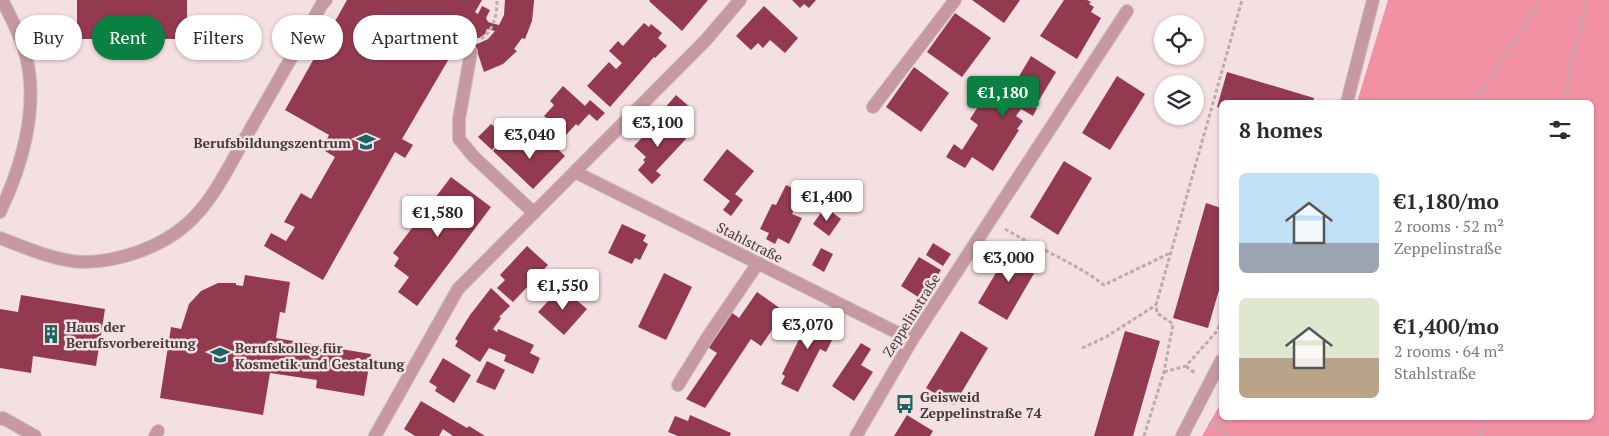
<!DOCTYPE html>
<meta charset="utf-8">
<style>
:root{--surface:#fff;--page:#f7f7f7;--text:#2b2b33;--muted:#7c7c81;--accent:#0b8043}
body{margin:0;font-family:"PT Serif",serif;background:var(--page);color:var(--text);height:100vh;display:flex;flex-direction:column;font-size:19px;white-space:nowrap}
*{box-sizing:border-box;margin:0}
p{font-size:16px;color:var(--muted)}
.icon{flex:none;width:28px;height:28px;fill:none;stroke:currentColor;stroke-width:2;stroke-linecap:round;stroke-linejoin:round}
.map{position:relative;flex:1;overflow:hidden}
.details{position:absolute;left:1219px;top:100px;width:375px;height:320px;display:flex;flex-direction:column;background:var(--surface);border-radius:8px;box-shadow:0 1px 4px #0004}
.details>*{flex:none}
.hud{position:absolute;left:15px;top:15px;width:475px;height:45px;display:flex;gap:10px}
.fabs{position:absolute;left:1154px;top:15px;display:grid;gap:10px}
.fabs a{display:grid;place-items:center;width:50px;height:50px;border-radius:50%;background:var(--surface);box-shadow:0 1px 4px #0004;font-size:25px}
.price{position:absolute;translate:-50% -42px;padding:0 11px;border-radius:5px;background:#fff;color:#222;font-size:16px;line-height:32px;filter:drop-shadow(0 1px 2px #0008)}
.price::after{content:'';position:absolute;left:50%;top:30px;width:15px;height:11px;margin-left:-8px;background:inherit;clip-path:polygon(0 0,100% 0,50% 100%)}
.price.active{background:var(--accent);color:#fff}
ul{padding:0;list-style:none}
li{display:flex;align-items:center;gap:15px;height:125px;padding:0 20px}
li span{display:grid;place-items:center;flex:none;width:140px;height:100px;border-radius:8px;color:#555}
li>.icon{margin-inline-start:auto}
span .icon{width:60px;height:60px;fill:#fffc;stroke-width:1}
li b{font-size:21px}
h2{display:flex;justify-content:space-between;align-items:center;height:60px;padding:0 20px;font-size:21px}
.chip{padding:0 18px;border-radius:22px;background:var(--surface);box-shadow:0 1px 4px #0004;font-size:18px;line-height:45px}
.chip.active{background:var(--accent);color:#fff}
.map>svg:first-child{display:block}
</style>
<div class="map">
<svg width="1609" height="436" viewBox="0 0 1609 436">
<rect width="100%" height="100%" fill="#f4dfe2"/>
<!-- forest -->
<polygon fill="#f290a4" points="1388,0 1609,0 1609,436 1202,436 1221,403 1221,418 1591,418 1591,102 1357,102"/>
<!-- building -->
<g fill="#933a51">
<rect x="77" y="0" width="110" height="39"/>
<polygon points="347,0 482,0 475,12 478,14 482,6 490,10 486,18 488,22 499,25 504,15 505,0 534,0 534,2 532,21 525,39 522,38 514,49 517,51 503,64 484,72 475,45 488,39 495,31 487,29 485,34 479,38 472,38 464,33 402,139 413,145 405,158 395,152 323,280 264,246 271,233 286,241 295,227 284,222 301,193 311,199 335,157 325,151 328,147 324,145 329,135 285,110"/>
<polygon points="650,0 708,0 682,31 649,1"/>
<polygon points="792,0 816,0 809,8 804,4 800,8"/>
<polygon points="972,0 1020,0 1004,23"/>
<polygon points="1064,0 1087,0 1091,2 1089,4 1094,7 1091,12 1101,18 1077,59 1040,36"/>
<polygon points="764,6 798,38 785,53 770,40 763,48 758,43 751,50 736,36"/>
<polygon points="955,13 991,38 962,77 927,52"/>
<polygon points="644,23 649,27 651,24 662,33 658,38 667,46 655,58 654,57 610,107 587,86 609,62 616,69 622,63 609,51 618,41 623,46"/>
<polygon points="1031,56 1056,72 1035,107 1037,108 1033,116 1021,109 1016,116 1023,121 1017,129 1019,130 993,171 972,157 965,168 946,157 954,144 962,150 978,125 970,119 985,96 1001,107"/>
<polygon points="914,67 949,93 921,132 886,107"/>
<polygon points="1227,72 1314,98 1313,102 1221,102 1221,108 1217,107"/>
<polygon points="1117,76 1145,94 1110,150 1082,133"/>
<polygon points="563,86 585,106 590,100 605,113 597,121 589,114 578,126 576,124 566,135 558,128 554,133 545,124 549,120 544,116 554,105 550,101"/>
<polygon points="676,95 692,109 678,124 663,110"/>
<polygon points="662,117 686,139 656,171 661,175 652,184 638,170 645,162 643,160 646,157 634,146"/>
<polygon points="491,124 504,136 492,150 478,137"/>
<polygon points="505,137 519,150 523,146 530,153 545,137 565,156 533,189 493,151"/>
<polygon points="727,149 754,171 735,194 743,200 731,216 723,210 730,201 703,180"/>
<polygon points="1064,161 1092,178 1058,235 1030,217"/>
<polygon points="451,177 491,207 417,306 398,292 409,277 394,266 399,258 393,253"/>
<polygon points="786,185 806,195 799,210 795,208 792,214 802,218 789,244 778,238 775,244 766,239 769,233 760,229 772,204 776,205"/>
<polygon points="1206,203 1221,208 1221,283 1208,328 1173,318"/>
<polygon points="825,207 841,219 829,236 813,224"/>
<polygon points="622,224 646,235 643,241 648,244 640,260 635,258 632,264 608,253"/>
<polygon points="933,243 951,254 943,266 926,255"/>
<polygon points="527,246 548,265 513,302 497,288 505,280 500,275"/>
<polygon points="1012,246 1040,263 1007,320 978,303"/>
<polygon points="821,248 833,254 824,272 812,265"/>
<polygon points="919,257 941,270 923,300 901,286"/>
<polygon points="664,273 692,287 666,340 638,327"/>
<polygon points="245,275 290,282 285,313 280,312 276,338 371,354 364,396 316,388 317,380 270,373 263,415 160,398 171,327 181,329 189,304 201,291 218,283 236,283 236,285 243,286"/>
<polygon points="561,287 587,309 564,335 538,312"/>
<polygon points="491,288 510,306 499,317 501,318 493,329 497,332 498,329 534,345 530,353 540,358 533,374 504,361 506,355 489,348 480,362 455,346 458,341 455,339 470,315"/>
<polygon points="757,292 781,309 774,321 777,323 761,346 751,339 705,408 686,399 717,353 706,346 731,312 739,318"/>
<polygon points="21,295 105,309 96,366 33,356 31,373 0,368 0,309 18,312"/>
<polygon points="812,313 839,326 826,352 820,349 798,392 781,384 785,376 782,374"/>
<polygon points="961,331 988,348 954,405 926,388"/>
<polygon points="1125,331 1160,341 1133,436 1094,436"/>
<polygon points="861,343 871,349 861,365 873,372 854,401 832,386"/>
<polygon points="443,358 471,375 454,403 435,391 437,387 429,382"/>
<polygon points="487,361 505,370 495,390 476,382"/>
<polygon points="421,401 467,428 469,426 485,436 453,436 443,429 439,436 415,436 404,429"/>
<polygon points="690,415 731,433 730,436 678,436 668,432 675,416 688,421"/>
<polygon points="907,415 933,431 930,436 894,436"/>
</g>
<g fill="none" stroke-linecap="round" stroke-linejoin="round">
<!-- service casing -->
<g stroke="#cdbbbd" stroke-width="14">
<g id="service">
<polyline points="471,52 459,119 459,139 474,157 534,213"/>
<polyline points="873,107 955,0"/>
<path d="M0,238C24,247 58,262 83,262C119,262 162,247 188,223C213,201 230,164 247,135C272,92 297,48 322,4L326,0"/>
<polyline points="678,385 707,338 758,263"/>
<polyline points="0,419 3,418 35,436"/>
<polyline points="155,436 158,431"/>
</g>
</g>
<!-- minor casing -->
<g stroke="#cdbbbd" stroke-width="14">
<g id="minor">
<polyline points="1347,102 1373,0"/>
<polyline points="575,172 912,340"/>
<path d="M0,212C22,166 39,108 26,56C21,37 11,17 2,0"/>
<polyline points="375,436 458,289 705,41 740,0"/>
<polyline points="856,436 912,340 1127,11"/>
<polyline points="1182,436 1221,361"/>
</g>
</g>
<!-- path -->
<g stroke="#bdacae" stroke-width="3" stroke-dasharray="4 2.5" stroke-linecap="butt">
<path d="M481,39C494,30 497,15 497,0"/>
<polyline points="1474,102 1542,0"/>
<polyline points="1563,102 1587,0"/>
<path d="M1005,229C1037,248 1074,262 1104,285L1170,253"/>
<polyline points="1082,348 1106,337 1156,305"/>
<polyline points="1186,366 1195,373"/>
<polyline points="1164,372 1186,366 1217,331 1221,322"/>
<path d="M1209,423C1219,426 1229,422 1237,418"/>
<polyline points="1213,425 1229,436"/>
<polyline points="1144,436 1164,372 1173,324 1157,313 1156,305 1242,0"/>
<polyline points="1480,436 1486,418"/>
</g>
<!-- service -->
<use href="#service" stroke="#c699a1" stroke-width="12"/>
<!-- minor -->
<use href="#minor" stroke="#c699a1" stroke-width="12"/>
</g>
<!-- icons -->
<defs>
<g id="university-bare" transform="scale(1.5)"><path d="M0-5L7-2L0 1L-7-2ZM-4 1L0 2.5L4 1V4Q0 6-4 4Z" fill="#19655f" stroke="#f4dfe2" stroke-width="2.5" paint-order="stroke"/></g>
<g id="building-bare" transform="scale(1.5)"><path d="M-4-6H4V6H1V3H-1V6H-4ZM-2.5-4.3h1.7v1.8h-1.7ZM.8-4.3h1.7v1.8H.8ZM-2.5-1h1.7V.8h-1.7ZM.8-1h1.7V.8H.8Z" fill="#19655f" stroke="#f4dfe2" stroke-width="2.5" paint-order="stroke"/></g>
<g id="bus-bare" transform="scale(1.5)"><path d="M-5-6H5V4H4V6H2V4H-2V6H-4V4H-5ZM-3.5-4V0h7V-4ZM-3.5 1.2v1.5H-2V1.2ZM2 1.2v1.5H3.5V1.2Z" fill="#19655f" stroke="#f4dfe2" stroke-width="2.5" paint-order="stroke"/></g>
</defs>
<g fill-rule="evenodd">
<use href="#university-bare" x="366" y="142"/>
<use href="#building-bare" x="51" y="334"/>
<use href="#university-bare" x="220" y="355"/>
<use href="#bus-bare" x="905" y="404"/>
</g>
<g text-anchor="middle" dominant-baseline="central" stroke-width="5" stroke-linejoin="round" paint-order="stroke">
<!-- poi labels -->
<g font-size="14" font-weight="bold" fill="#433b3c" stroke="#f4dfe2" text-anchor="start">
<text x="351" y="142" text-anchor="end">Berufsbildungszentrum</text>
<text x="66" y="326">Haus der<tspan x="66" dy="16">Berufsvorbereitung</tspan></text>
<text x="235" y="347">Berufskolleg für<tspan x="235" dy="16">Kosmetik und Gestaltung</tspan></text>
<text x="920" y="396">Geisweid<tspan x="920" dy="16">Zeppelinstraße 74</tspan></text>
</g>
<!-- street labels -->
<g font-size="14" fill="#433b3c" stroke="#f4dfe2">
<text transform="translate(750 242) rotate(27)">Stahlstraße</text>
<text transform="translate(911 315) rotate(-58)">Zeppelinstraße</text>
</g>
</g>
</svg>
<div class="fabs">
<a><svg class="icon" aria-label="locate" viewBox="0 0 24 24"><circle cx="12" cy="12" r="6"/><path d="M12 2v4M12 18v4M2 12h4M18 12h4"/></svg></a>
<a><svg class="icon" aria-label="layers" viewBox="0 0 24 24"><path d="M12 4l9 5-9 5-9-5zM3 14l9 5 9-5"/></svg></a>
</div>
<b class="price active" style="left:1003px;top:118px">€1,180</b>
<b class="price" style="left:658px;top:148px">€3,100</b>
<b class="price" style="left:530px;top:160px">€3,040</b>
<b class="price" style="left:827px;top:222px">€1,400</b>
<b class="price" style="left:438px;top:238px">€1,580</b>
<b class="price" style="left:1009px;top:283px">€3,000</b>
<b class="price" style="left:563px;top:311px">€1,550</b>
<b class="price" style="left:808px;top:350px">€3,070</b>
<div class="hud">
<a class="chip">Buy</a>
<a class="chip active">Rent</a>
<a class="chip">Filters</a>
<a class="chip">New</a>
<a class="chip">Apartment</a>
</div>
<section class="details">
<h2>8 homes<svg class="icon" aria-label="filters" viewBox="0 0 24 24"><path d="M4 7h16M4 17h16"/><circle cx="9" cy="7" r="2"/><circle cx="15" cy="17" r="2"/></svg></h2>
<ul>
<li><span style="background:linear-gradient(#bfe0f5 70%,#9aa5b1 0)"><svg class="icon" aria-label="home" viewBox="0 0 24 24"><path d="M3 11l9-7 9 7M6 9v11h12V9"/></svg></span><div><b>€1,180/mo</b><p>2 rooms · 52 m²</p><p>Zeppelinstraße</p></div></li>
<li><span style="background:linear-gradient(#dfe7d0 60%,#b9a48a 0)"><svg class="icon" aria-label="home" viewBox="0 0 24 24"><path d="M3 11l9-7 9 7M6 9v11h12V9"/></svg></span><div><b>€1,400/mo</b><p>2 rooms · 64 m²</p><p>Stahlstraße</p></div></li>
</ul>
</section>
</div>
